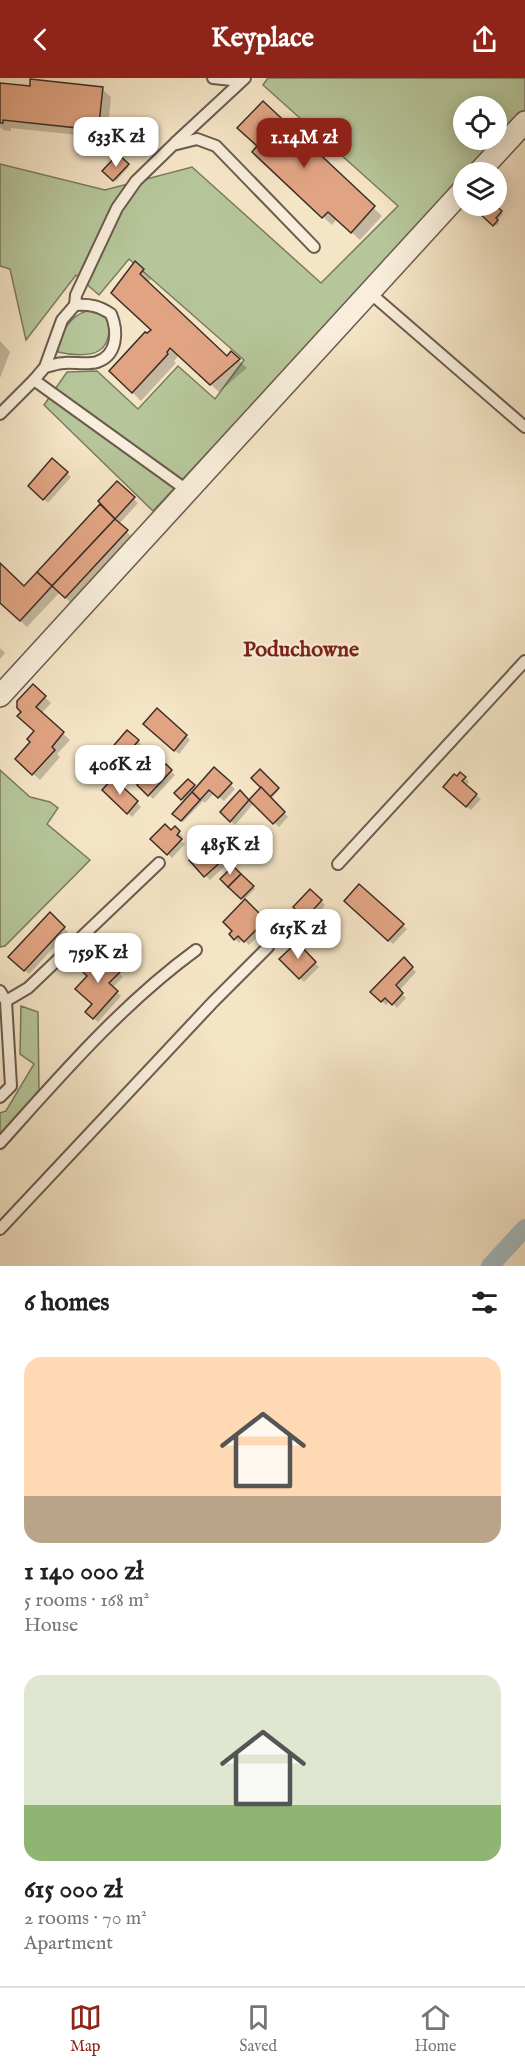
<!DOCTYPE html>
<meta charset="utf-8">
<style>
:root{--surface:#fff;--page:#f2f2f2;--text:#222;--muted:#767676;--line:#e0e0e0;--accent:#8f2418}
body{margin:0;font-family:"IM FELL English",serif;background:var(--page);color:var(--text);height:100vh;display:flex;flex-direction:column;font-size:22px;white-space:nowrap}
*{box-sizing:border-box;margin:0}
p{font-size:20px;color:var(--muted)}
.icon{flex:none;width:33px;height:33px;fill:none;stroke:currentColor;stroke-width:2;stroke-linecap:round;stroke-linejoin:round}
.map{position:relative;height:1188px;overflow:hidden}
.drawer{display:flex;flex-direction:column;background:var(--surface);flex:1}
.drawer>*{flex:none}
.tools{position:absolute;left:453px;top:18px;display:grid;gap:12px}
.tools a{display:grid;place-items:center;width:54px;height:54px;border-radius:50%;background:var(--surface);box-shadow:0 3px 15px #0003;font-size:30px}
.price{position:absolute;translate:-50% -51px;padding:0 14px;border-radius:12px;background:#fff;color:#222;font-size:20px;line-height:39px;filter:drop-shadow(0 2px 3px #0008)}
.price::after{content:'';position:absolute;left:50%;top:36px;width:18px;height:14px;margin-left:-9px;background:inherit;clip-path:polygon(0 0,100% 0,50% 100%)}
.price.selected{background:var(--accent);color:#fff}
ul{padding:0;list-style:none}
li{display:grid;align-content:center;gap:12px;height:318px;padding:0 24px}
li span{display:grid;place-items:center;height:186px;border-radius:18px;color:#555}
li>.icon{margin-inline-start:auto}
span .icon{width:108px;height:108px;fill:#fffc;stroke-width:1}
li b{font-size:26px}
h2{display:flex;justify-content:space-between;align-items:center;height:72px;padding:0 24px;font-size:26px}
header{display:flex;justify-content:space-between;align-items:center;height:78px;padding:0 24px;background:var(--accent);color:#fff;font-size:27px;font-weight:700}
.tab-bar{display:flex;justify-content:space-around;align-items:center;height:84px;border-top:2px solid var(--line);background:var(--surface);font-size:16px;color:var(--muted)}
.tab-bar a{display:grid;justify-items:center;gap:3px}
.tab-bar .selected{color:var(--accent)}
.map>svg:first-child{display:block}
</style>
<header><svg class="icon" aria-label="back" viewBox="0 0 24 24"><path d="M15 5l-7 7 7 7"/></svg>Keyplace<svg class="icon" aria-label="share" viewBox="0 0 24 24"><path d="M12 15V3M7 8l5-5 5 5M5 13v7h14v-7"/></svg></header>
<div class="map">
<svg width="525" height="1188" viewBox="0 0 525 1188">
<rect width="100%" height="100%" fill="#f5e5c7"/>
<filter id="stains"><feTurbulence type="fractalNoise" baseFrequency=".00333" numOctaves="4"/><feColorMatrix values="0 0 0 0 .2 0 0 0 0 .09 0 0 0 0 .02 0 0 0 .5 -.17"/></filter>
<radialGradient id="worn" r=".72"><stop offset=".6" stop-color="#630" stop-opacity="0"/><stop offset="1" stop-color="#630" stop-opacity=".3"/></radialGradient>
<!-- green -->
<g fill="#b6c69a" stroke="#7a7a60" stroke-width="1.5" fill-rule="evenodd">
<path d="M268,0H525V35L469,94H464L463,101L153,433L44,327L67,294L97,293L138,331L178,288L215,321L244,282L129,181L99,217L76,197L26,262L10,191L0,188V86L105,112L192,89L321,205L398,128L263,7ZM464,28H496V62H464Z"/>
<path d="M87,233C93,233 101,232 105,237C113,245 109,266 100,272C90,279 70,277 58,274C57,257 71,237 87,233Z"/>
<polygon points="0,692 30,719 50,724 58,730 47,746 90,782 5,868 0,869"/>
<polygon points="21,928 38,934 39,1012 0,1058 0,1035 6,1033 34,986 20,976"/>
</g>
<!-- shadow -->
<g fill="#0003">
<polygon points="0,6 31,9 102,11 111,19 107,60 11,50 11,53 3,52 0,49"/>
<polygon points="263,25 382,138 360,162 337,141 332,147 262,82 259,68"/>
<polygon points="118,78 129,89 116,103 105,93"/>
<polygon points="483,128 494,128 503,136 497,143 499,145 496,148 479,133"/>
<polygon points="135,185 151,201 147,205 227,280 231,275 247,290 219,314 179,277 174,283 176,285 141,323 111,293 153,252"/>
<polygon points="0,263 10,274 0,300"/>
<polygon points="52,382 71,399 48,425 30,408"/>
<polygon points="117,405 138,425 119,446 133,460 72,526 60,514 27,549 0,523 0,487 24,510 102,426"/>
<polygon points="0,570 5,575 0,581"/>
<polygon points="45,619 51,625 41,636 70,662 57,676 60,679 40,702 17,681 32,664 35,653 19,638"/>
<polygon points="157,632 190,662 179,676 149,650"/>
<polygon points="127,654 142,667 120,693 105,680"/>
<polygon points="166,688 175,697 153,721 139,707 161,695"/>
<polygon points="214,692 235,711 224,723 214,715 205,725 203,723 183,744 174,736 185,724 176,715 188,703 197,711"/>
<polygon points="260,693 279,712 271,721 288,739 279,749 254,725 235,747 222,734 240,714 249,724 263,709"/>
<polygon points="461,696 469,704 465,708 481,721 471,732 449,713"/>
<polygon points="113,702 141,729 132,739 104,712"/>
<polygon points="175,750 183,759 180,762 185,766 172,780 152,761 171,754"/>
<polygon points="220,777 228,785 210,802 191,782 216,781"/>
<polygon points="233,790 255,811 244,822 222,801"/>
<polygon points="359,808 407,851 393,866 346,823"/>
<polygon points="310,813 325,827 310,844 295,829"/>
<polygon points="245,824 269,847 249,867 243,861 239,865 231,857"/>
<polygon points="50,836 68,854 29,896 10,879"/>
<polygon points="297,866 319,889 304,904 281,881"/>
<polygon points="99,877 123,899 112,910 121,918 98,944 87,934 94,926"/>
<polygon points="404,882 416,894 399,913 406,920 397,930 390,923 386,927 373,914"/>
</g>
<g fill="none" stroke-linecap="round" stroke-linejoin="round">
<!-- canal -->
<polyline stroke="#a3bcc2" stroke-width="18" points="490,1188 525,1150"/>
</g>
<!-- building -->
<g fill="#e1a483" stroke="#3d2d25" stroke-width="1.5">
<polygon points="30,1 103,9 98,55 95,55 96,52 3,42 3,45 0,45 0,5 30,8"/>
<polygon points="263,23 375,128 351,155 328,134 322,140 252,74 257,68 237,50"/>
<polygon points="118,76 129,86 113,103 102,93"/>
<polygon points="481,128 496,128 502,133 496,140 498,142 493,148 477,133"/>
<polygon points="135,183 144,191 140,196 227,278 231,273 240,281 210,307 170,270 167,274 168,276 132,315 109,293 145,254 147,255 151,252 111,215"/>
<polygon points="52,380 68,394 43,422 28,408"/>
<polygon points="117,403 135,419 115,441 98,423"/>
<polygon points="100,426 115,441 52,508 37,494"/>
<polygon points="115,441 128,452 65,520 52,508"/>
<polygon points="0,485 24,508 37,494 52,508 20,543 0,525"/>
<polygon points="33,606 46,618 36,629 64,654 52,669 55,672 32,697 15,681 30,664 27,661 34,653 17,638 21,634 17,630 17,623"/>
<polygon points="157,630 187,657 174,673 143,646"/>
<polygon points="127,652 139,662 115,690 103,680"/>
<polygon points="166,686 172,692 148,718 137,707 155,688 160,693"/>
<polygon points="214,689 232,705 218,720 209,712 200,722 192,714"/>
<polygon points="260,691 279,710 270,719 251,700"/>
<polygon points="460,694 466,699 462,703 477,716 466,729 443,709 454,696 457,698"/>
<polygon points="113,700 138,723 127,736 102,712"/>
<polygon points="188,701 195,707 181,722 174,715"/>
<polygon points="261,709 285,734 273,746 249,722"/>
<polygon points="240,712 249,722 230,744 220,734"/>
<polygon points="192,714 200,722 181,743 172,736"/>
<polygon points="165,746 171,752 175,748 180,753 177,757 182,761 167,777 150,761"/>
<polygon points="205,768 216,780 220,775 225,780 204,799 189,782"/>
<polygon points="233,788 241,796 228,809 220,801"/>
<polygon points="241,796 254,808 241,821 228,809"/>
<polygon points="359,806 404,846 388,863 344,823"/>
<polygon points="310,811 322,822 305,841 293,829"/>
<polygon points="245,821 266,842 244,864 238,858 234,862 229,856 232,853 223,844"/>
<polygon points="50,834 65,849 24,893 8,879"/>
<polygon points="297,864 316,884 299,901 279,881"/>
<polygon points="99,875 120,894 109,905 118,913 93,941 85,934 92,926 75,911 87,898 82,893"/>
<polygon points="404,879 413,889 396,907 403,915 392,927 385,920 381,924 370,914"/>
</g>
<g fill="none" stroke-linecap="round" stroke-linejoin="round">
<!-- service casing -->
<g stroke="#6b5b4e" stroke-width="14">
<g id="service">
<polyline points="213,0 241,3"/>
<polyline points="175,65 245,0"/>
<polyline points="369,214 525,349"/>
<polyline points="75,227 76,217 117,130 136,103 173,67 197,61 216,68 314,169"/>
<path d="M45,289C51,288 58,285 64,285C74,284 87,287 97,284C118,277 118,253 111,236C99,228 90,226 75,227L62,242L45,289L34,302L188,413"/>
<polyline points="0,336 34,302"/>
<polyline points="338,786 525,583"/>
<polyline points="0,913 6,923 11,1008 0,1019"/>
<polyline points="6,923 28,910 159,785"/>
<path d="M0,1065C61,997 122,926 196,872"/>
<polyline points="0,1151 213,924 268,869"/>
</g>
</g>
<!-- minor casing -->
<g stroke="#6b5b4e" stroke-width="24">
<g id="minor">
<polyline points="479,94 525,44"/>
<polyline points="0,618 464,111"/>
</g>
</g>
<!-- service -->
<use href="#service" stroke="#f8eedb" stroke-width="10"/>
<!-- minor -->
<use href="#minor" stroke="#f8eedb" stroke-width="21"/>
</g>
<g text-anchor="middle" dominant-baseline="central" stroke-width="5" stroke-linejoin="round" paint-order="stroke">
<!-- neighbourhood labels -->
<g font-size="22" font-weight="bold" fill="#7a1f14" stroke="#f8eedb">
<text x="301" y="572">Poduchowne</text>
</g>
</g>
<rect width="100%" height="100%" filter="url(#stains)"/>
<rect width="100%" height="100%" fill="url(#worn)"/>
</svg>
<div class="tools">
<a><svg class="icon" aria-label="locate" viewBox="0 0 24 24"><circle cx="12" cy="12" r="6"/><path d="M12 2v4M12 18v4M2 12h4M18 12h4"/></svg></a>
<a><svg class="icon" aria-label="layers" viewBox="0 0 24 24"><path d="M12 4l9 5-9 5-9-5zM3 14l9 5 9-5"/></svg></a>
</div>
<b class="price" style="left:116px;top:90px">633K zł</b>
<b class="price selected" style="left:304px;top:91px">1.14M zł</b>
<b class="price" style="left:120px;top:718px">406K zł</b>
<b class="price" style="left:230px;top:798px">485K zł</b>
<b class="price" style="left:298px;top:882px">615K zł</b>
<b class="price" style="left:98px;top:906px">759K zł</b>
</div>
<section class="drawer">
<h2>6 homes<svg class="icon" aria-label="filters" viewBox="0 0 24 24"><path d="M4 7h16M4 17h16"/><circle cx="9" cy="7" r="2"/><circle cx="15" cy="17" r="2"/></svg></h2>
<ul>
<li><span style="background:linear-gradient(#ffd9b3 75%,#b9a48a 0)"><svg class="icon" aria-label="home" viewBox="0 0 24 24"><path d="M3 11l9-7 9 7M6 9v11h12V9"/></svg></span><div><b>1 140 000 zł</b><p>5 rooms · 168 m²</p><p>House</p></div></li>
<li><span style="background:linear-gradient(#dfe7d0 70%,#8fb573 0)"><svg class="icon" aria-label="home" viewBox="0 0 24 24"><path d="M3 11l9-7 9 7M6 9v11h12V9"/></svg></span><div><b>615 000 zł</b><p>2 rooms · 70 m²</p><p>Apartment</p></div></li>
</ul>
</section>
<nav class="tab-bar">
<a class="selected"><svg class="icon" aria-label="map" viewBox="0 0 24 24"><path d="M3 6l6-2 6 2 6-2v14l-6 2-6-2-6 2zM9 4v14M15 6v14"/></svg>Map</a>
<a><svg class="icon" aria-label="saved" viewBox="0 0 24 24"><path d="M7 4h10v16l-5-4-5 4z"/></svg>Saved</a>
<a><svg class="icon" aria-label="home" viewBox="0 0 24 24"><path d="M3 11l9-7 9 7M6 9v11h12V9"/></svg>Home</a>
</nav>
